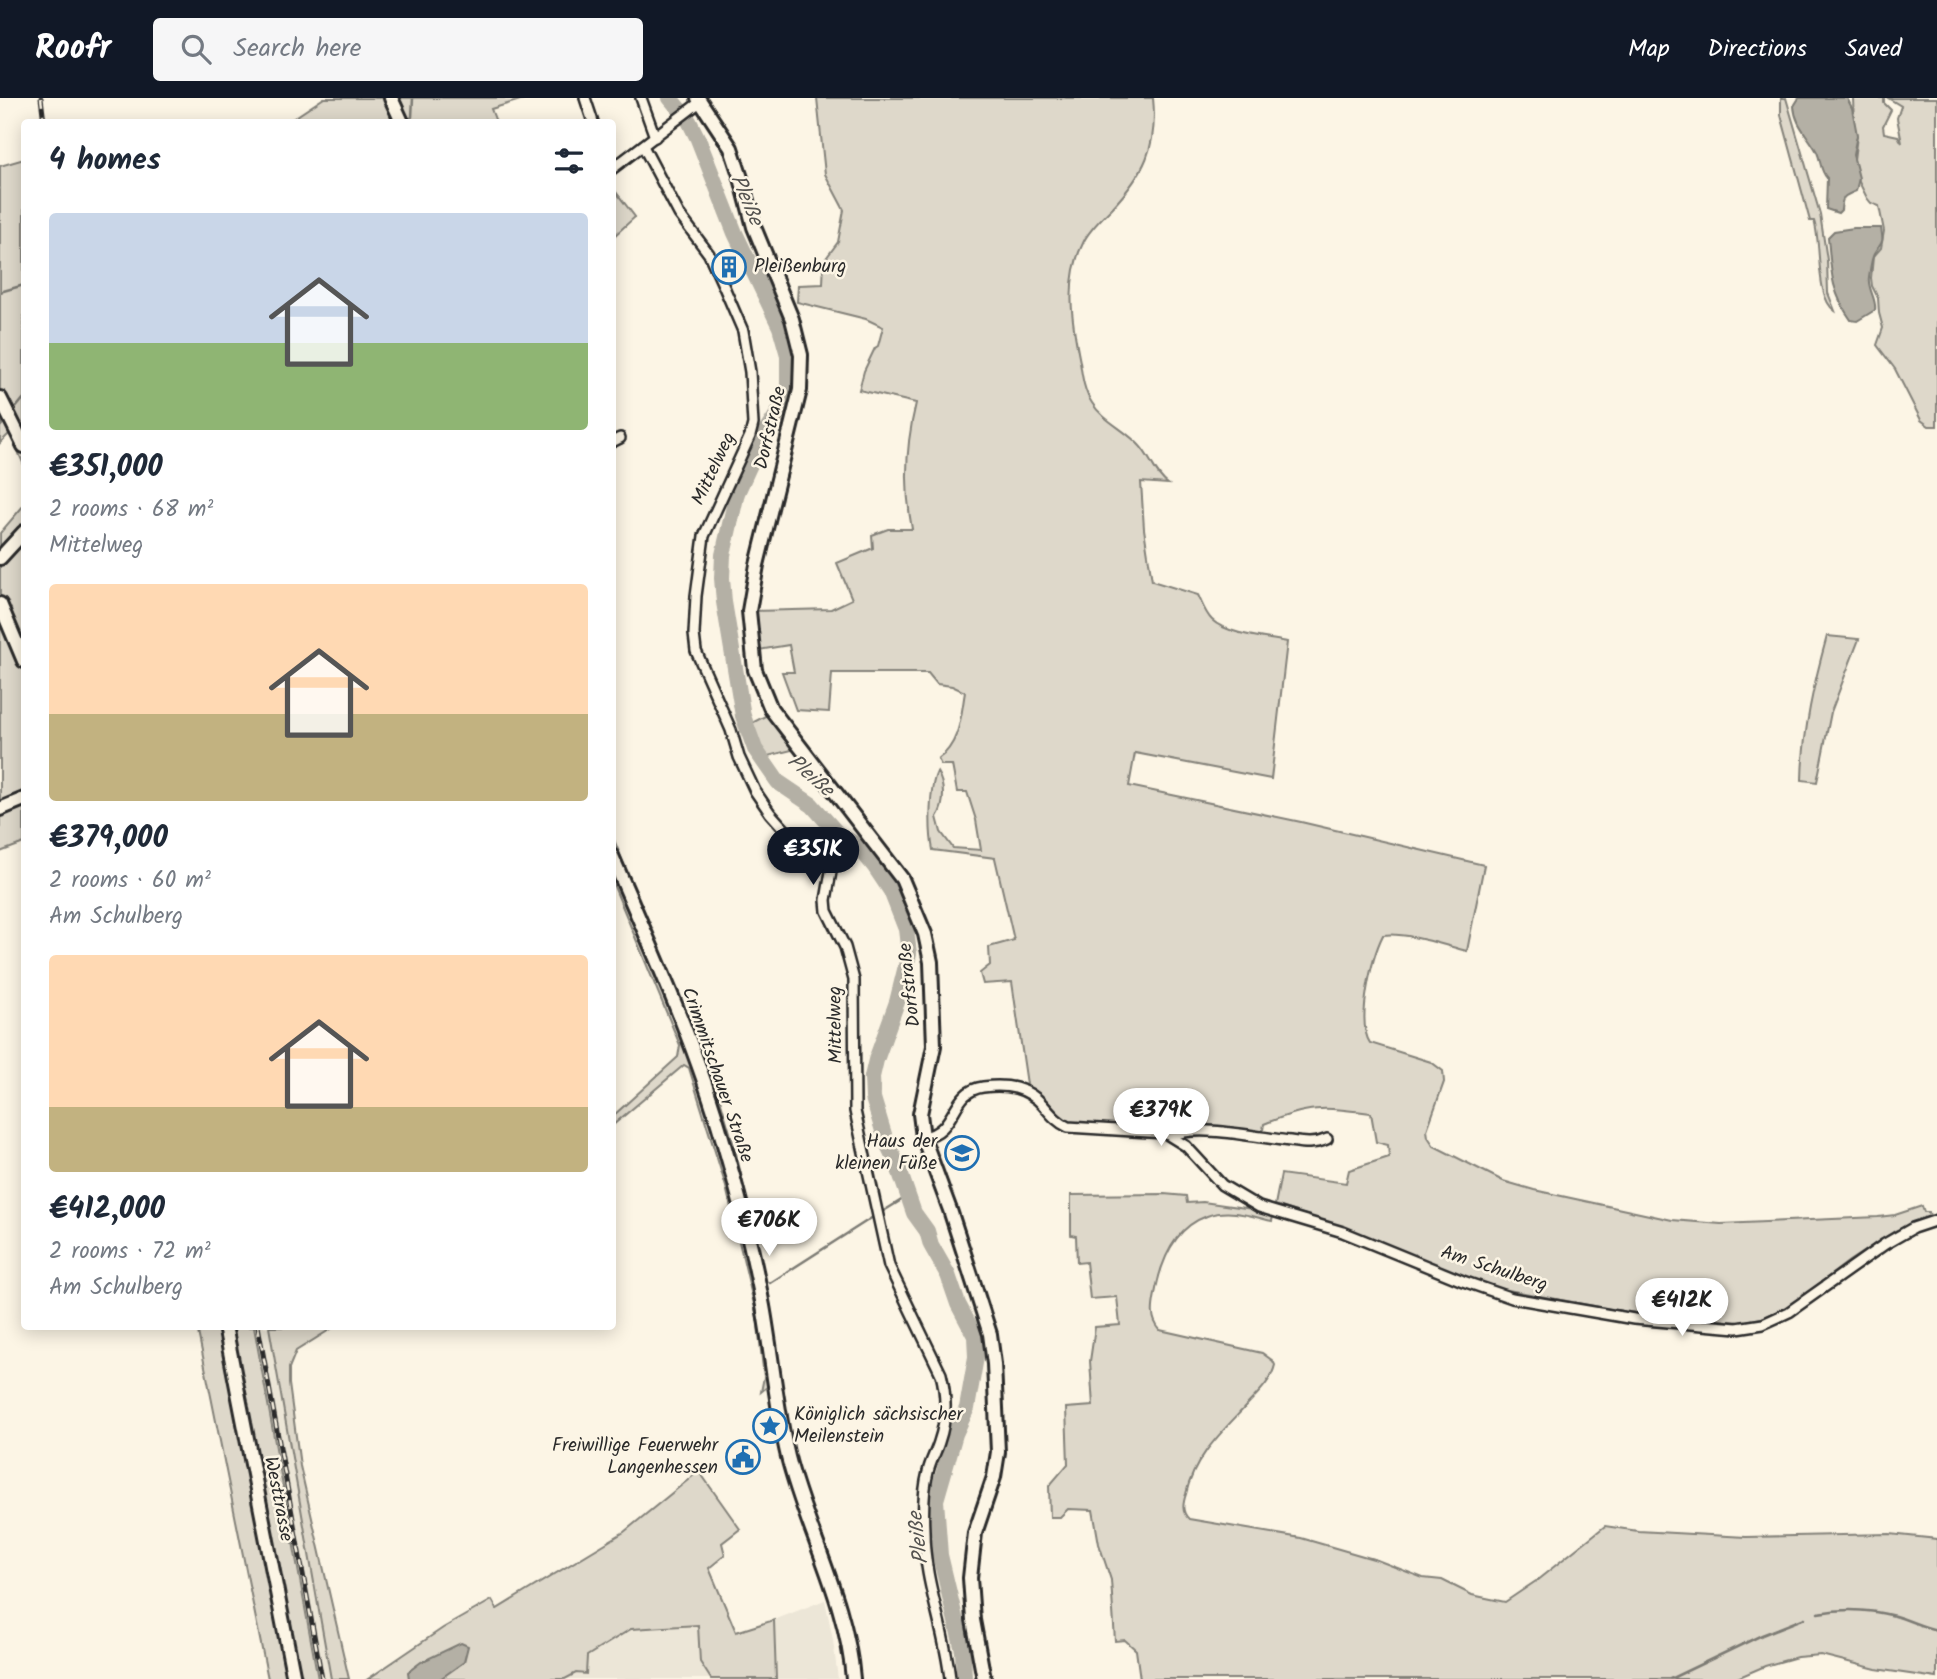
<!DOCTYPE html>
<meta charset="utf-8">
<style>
:root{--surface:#fff;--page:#f6f6f7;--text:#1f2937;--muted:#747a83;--accent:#111827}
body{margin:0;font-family:Kalam,sans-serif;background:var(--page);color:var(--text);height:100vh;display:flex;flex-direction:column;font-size:26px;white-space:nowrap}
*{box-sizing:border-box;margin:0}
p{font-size:23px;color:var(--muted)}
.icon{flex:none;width:38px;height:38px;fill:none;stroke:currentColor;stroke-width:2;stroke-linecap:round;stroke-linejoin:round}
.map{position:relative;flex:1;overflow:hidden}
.sheet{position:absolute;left:21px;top:21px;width:595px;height:1211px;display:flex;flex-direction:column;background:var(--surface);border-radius:7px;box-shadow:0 4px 18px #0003}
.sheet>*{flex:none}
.price{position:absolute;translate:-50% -60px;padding:0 16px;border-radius:24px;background:#fff;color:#222;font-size:23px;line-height:46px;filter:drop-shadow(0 2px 4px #0008)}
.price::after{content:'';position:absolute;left:50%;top:42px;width:21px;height:16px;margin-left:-10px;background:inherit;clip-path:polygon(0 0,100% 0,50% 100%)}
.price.current{background:var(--accent);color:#fff}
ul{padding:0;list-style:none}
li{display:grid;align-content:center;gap:14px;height:371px;padding:0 28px}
li span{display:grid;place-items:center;height:217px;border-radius:7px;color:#555}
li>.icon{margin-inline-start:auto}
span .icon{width:126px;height:126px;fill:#fffc;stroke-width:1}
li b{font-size:30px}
h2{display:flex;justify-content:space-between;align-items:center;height:84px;padding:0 28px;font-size:30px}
header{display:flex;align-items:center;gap:42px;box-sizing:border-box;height:98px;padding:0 35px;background:var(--accent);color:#fff}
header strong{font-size:33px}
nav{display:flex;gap:38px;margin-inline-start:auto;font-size:24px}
.search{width:490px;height:63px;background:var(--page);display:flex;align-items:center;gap:18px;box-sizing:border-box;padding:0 24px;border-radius:7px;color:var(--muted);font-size:26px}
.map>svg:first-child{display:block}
</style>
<header>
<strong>Roofr</strong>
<div class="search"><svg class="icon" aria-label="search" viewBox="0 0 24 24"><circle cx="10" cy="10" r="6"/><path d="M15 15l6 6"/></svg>Search here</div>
<nav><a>Map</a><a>Directions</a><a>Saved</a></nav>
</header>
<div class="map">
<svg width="1937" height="1581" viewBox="0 0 1937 1581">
<rect width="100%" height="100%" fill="#fcf5e5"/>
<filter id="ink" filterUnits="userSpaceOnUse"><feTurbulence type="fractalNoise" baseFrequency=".0143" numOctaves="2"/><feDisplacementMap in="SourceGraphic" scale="14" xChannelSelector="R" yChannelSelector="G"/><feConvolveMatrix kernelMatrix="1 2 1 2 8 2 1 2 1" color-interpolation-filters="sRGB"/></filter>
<g filter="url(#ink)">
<!-- built -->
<g fill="#ece6d7">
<polygon points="254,1229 269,1229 331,1581 318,1581"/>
<polygon points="825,1502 833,1542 838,1581 776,1581 774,1522"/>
<polygon points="698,1527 700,1564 711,1581 565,1581 576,1575 587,1558 631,1531"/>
</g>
<!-- green -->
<g fill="#ded8ca" stroke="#84827a" stroke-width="2">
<polygon points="324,0 527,0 491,11 496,24 288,24"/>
<path d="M817,0H1153C1158,49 1144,76 1111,111C1101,121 1090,131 1084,143C1064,181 1072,225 1080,264C1082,278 1084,293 1092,305C1103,323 1126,332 1140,348C1151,360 1155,377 1168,386L1141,384L1144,431L1152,483L1198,497C1202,505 1205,515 1212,522C1226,536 1267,540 1287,544L1271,681L1135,655L1129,688L1301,724L1484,767L1467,853C1443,847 1407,834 1383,837C1372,859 1356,924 1370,945L1431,964L1443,973L1444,984L1427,1032L1428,1039L1434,1048L1503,1083L1534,1092L1672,1122L1721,1126L1878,1119L1895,1117L1922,1108L1924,1114H1929L1930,1119L1895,1133L1849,1163L1790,1208L1762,1220L1739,1224L1626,1214L1497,1190L1473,1183L1352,1132L1275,1107L1281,1076L1346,1085L1349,1072L1389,1059L1388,1047L1376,1044L1371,1015C1323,1009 1310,1007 1264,1026L1262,1038L1222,1033L1072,1030L1028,993L1012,884L983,886L980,875L990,867L989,849L1014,842L995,760L933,752C929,733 929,690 937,674C945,686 945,707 937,719L941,734L953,750L981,752L976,722L967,694H957L952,667H941L938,661C960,646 961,617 965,594L952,588L937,586L928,575H832L829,614L796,612L782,574H794L789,547L753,553L750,513L831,511L852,501L837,465L873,450L872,437L888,431H912C904,390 906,346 916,305L859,292L864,273L875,250L878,248L883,229L866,221L797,204L798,187L823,186L824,163L838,144L844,112L825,76Z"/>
<path d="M1781,0H1786L1820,116L1827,162L1828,195L1835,213C1815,200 1822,146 1814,123H1810L1781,17Z"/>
<polygon points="1853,0 1884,0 1884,5 1891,12 1883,28 1884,35 1898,38 1902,45 1897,20 1901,8 1888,0 1937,0 1937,328 1929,328 1921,322 1895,271 1877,247 1883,230 1879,215 1878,200 1872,188 1871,180 1873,159 1881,150 1884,133 1879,108 1871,105 1867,100 1859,84 1854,62 1857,38 1854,25"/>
<polygon points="24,61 24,367 10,335 0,345 0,68"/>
<polygon points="613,90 635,119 613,139"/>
<polygon points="24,407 24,745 0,754 0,435"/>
<path d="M1827,538L1859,541L1831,614L1817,684L1802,682C1803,632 1814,585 1827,538Z"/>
<polygon points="769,616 796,651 768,658 759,650 750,626"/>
<polygon points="612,737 684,914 695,922 699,928 700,949 717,991 735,1051 769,1197 780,1278 761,1294 764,1279 757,1219 726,1089 689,970 684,967 613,1027 613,1018 678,959 680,947 613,786"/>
<path d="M1164,1096L1186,1098L1187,1105L1203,1104L1274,1114L1272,1123C1251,1118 1229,1110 1207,1118C1176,1129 1162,1161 1156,1191C1153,1207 1149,1219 1160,1232L1262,1255L1273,1263L1275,1267C1271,1284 1258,1295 1247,1307C1222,1334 1194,1359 1186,1396C1183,1405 1181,1414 1189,1421L1301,1440L1377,1462L1423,1480L1442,1482L1472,1497L1505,1504L1536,1483L1605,1428L1638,1433L1746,1439L1890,1436L1937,1441V1580L1876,1571L1821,1557L1797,1559L1765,1568L1735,1581H1140L1136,1552L1125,1542L1115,1543L1111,1482L1099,1446L1093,1412L1068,1411L1060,1419H1050L1049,1388L1068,1366L1066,1310L1093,1308L1090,1263L1095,1229L1120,1227L1117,1199L1090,1201L1086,1164L1077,1165L1076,1138L1071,1137V1097Z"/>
<polygon points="197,1229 254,1229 318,1581 268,1581"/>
<polygon points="269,1229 334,1229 296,1253 289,1270 289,1286 300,1368 349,1581 331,1581"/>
<polygon points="699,1373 740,1431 722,1445 725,1457 709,1470 736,1534 774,1522 776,1581 711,1581 700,1564 698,1527 631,1531 587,1558 586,1576 576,1575 565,1581 368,1581 443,1530 492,1502 497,1511 624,1434"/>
</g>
<!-- water -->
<g fill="#b4b0a5" stroke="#7d7b74" stroke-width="2">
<path d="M1799,0H1847L1852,10L1857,37L1853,57L1859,80L1856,93C1843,98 1842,99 1841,112L1838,115L1826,111L1827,80C1820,73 1821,63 1817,54C1808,37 1795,27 1794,8Z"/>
<path d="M1854,130H1881C1884,147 1882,143 1874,156C1871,161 1870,173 1869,179C1867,191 1877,201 1875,212L1857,223L1851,222C1831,194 1831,173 1828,139L1834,133Z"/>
<polygon points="461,1545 468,1548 464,1564 440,1581 409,1581 408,1574 421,1564"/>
</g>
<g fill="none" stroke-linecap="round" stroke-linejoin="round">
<!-- stream -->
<g stroke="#7d7b74" stroke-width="2.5">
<polyline points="407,22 412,19 413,0"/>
<polyline points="0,194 24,187"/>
<polyline points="15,311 24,300"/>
<polyline points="0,329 5,323"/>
<polyline points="882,1114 908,1098"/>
<polyline points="770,1185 873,1119"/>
<path d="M1818,1515C1844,1510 1869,1511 1895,1518C1909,1522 1922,1529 1937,1532"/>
<polyline points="1670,1581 1762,1537 1805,1520"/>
</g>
<!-- river -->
<polyline stroke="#b4b0a5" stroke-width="16" points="670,0 689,23 698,41 735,135 780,229 788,257 788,290 780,312 763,338 737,395 723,457 722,480 724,504 743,618 755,651 778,684 812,707 837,735 858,748 875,769 891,793 906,831 909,856 897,904 876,962 872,979 873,1000 886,1043 897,1066 914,1115 927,1133 931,1147 948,1177 958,1206 975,1238 976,1259 967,1310 955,1336 936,1402 940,1457 963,1553 964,1581"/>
<!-- minor casing -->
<g stroke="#2b2b2b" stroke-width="14">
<g id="minor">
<polyline points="585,0 593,24"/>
<polyline points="641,0 655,39"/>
<path d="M643,48L679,116L709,156L724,189L743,233L750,274L753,326L750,338L704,438L696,498L694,536L696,553L731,632L739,659L755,693L770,715L786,733L813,745L829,760L832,768L826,802L827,813L845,849L854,882L855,1013L889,1168L941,1276C947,1300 947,1321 939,1344C936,1354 930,1364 928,1374C923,1393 923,1414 924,1433C924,1484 945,1531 950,1581"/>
<polyline points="612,71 700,4"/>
<polyline points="612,344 620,340"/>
<path d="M1171,1038C1196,1025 1261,1040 1290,1043C1303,1045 1314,1047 1327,1041"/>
<path d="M923,1039C958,1034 950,993 983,989C1007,986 1027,989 1043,1007C1051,1016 1057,1024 1068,1029L1165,1035L1186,1048L1222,1087L1259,1109L1343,1134L1463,1183L1512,1200L1634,1221L1737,1230L1763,1226L1789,1214L1885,1146L1913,1130L1937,1122"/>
</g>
</g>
<!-- tertiary casing -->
<g stroke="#2b2b2b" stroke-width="18">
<g id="tertiary">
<polyline points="391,0 402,24"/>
<polyline points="698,0 731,50 741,80 754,129 792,221 801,257 800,292 757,467 749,513 755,572 771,611 902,781 925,836 931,864 934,948 920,1016 923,1039 950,1112 990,1236 994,1266 998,1354 994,1379 975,1435 970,1480 973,1522 984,1581"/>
<polyline points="0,300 24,348"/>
<polyline points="0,460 24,434"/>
<path d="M612,758C652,851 695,945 723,1043C739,1097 753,1153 763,1208C772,1258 776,1309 788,1359C807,1434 847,1503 853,1581"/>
</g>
</g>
<!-- secondary casing -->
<g stroke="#2b2b2b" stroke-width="18">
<g id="secondary">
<polyline points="0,506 24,563"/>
<polyline points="0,711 24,701"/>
<polyline points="225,1228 294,1581"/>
</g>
</g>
<!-- minor -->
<use href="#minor" stroke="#fcf5e5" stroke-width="9"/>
<!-- tertiary -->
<use href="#tertiary" stroke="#fcf5e5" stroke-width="12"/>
<!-- secondary -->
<use href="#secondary" stroke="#fcf5e5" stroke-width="12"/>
<!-- rail casing -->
<g stroke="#2b2b2b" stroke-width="5">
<g id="rail">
<polyline points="41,0 44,24"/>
<polyline points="258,1228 322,1581"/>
</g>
</g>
<!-- rail -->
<use href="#rail" stroke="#fcf5e5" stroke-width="2.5" stroke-dasharray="8" stroke-linecap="butt"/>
</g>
</g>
<!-- icons -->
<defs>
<g id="building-ring" transform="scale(1.75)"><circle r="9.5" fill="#fcf5e5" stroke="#1f6fb2" stroke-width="1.5"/><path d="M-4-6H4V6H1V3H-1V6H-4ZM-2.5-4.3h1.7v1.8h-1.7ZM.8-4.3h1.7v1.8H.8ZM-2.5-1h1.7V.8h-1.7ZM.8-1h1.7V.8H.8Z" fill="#1f6fb2"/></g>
<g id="school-ring" transform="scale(1.75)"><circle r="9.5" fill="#fcf5e5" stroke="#1f6fb2" stroke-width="1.5"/><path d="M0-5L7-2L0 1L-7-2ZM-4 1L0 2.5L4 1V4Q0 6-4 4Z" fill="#1f6fb2"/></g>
<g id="sight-ring" transform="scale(1.75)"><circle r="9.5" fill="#fcf5e5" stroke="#1f6fb2" stroke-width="1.5"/><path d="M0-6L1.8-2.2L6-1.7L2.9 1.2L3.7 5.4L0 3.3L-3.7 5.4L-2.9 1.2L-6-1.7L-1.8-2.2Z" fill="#1f6fb2"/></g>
<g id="civic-ring" transform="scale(1.75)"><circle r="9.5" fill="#fcf5e5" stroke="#1f6fb2" stroke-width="1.5"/><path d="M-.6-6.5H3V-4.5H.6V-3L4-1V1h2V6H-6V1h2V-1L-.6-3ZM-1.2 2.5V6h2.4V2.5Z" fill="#1f6fb2"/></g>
</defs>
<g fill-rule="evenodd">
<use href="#building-ring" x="729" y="169"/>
<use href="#school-ring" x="962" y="1055"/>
<use href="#sight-ring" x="770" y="1328"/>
<use href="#civic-ring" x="743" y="1359"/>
</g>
<g text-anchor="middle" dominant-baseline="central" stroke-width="5" stroke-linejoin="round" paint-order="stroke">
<!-- poi labels -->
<g font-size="19" fill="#2b2b2b" stroke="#fcf5e5" text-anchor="start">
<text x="754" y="169">Pleißenburg</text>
<text x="937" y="1044" text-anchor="end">Haus der<tspan x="937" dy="22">kleinen Füße</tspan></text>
<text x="794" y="1317">Königlich sächsischer<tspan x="794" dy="22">Meilenstein</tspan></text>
<text x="718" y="1348" text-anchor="end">Freiwillige Feuerwehr<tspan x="718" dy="22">Langenhessen</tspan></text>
</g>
<!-- street labels -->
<g font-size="19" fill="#2b2b2b" stroke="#fcf5e5">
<text transform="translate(771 330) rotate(-77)">Dorfstraße</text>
<text transform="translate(714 371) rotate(-65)">Mittelweg</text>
<text transform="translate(910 887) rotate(-96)">Dorfstraße</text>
<text transform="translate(836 927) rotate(-91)">Mittelweg</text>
<text transform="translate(717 977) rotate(71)">Crimmitschauer Straße</text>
<text transform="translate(1494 1171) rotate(18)">Am Schulberg</text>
<text transform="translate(278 1401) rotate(79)">Westtrasse</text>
</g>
<!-- water labels -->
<g font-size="21" font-style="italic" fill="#545350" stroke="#fcf5e5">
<text transform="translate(746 102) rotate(67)">Pleiße</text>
<text transform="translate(810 678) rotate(41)">Pleiße</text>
<text transform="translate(919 1440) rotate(-97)">Pleiße</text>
</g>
</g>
</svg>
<b class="price current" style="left:813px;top:789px">€351K</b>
<b class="price" style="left:1161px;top:1050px">€379K</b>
<b class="price" style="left:769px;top:1160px">€706K</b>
<b class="price" style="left:1682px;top:1240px">€412K</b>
<section class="sheet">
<h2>4 homes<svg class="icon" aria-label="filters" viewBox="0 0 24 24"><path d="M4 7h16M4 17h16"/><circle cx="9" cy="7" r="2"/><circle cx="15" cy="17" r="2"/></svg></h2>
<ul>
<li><span style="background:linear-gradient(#c9d6e8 60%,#8fb573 0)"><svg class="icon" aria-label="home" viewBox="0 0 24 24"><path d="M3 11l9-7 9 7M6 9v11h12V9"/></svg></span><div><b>€351,000</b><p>2 rooms · 68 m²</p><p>Mittelweg</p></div></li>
<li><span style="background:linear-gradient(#ffd9b3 60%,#c2b280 0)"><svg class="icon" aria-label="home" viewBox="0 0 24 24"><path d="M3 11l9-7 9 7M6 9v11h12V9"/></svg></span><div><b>€379,000</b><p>2 rooms · 60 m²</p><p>Am Schulberg</p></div></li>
<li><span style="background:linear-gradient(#ffd9b3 70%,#c2b280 0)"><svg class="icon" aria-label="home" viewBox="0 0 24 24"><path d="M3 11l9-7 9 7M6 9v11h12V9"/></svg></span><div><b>€412,000</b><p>2 rooms · 72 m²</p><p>Am Schulberg</p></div></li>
</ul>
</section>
</div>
